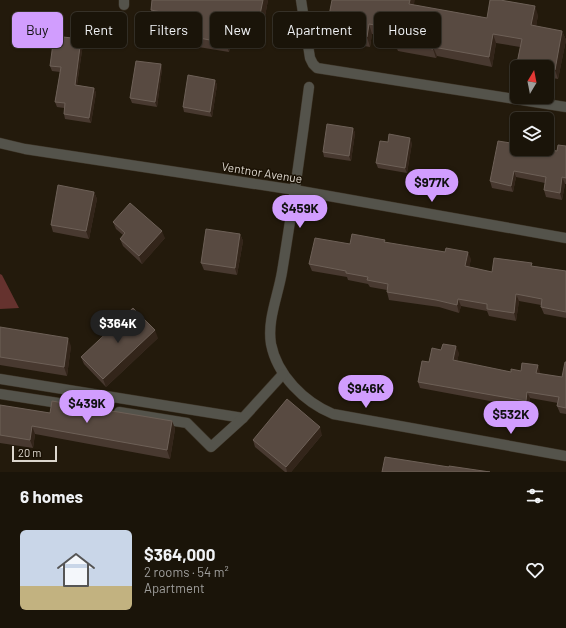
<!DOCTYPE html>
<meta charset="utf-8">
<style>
:root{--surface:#1a1409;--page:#231d12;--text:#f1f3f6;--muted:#9f9e9c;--line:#38332a;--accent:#d19dfe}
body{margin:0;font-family:Barlow,sans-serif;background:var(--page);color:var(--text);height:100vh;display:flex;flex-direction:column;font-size:15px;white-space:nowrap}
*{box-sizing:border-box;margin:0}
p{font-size:13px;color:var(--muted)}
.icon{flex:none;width:22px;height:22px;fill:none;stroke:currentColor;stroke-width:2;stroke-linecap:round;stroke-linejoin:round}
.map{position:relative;height:472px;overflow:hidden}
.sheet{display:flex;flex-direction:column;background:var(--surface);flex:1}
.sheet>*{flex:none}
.hud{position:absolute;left:12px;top:12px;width:542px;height:36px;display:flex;gap:8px}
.needle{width:26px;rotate:10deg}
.buttons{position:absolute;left:510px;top:60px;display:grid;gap:8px}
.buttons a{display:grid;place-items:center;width:44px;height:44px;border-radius:6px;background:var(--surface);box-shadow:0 1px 3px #0004,0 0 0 1px var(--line);font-size:20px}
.scale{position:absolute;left:12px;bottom:10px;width:45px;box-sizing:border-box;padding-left:4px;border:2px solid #ddd7ce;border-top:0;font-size:11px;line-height:14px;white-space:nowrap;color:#ddd7ce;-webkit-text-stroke:3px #1a1104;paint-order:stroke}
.price{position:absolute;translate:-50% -34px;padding:0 9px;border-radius:14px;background:var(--accent);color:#111;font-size:13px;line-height:26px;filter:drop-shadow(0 1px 2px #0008)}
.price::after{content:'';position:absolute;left:50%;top:24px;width:12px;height:9px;margin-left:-6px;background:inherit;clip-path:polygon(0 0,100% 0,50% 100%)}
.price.active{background:#222;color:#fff}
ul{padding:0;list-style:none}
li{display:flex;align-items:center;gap:12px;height:100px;padding:0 20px}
li span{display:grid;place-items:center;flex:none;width:112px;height:80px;border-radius:6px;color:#555}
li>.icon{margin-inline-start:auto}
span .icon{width:48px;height:48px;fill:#fffc;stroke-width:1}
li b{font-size:17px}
h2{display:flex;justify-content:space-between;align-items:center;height:48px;padding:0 20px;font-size:17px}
.pill{padding:0 14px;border-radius:6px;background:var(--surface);box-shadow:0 1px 3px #0004,0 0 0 1px var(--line);font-size:14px;line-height:36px}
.pill.active{background:var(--accent);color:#111}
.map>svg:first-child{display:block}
</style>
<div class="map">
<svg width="566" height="472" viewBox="0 0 566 472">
<rect width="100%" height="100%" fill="#231a0c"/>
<!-- green -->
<polygon fill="#65322e" points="0,274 2,275 19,308 0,309"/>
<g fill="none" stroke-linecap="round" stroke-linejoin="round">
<!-- minor casing -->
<g stroke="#3d3427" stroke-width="11">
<g id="minor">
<polyline points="301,0 310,58 313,64 317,68 566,107"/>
<polyline points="124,5 124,0"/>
<path d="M309,87C301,149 292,211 282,272C278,296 267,320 271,344C277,375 304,402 333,414L566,456"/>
<polyline points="0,143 25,149 295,190 566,238"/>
<polyline points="0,379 243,418"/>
<polyline points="0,394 65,404"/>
<polyline points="119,412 187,423 211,447 243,418 283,374"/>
</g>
</g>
<!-- minor -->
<use href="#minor" stroke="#54534b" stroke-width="10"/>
</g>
<!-- wall -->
<g fill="#483930">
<polygon points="152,0 268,0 261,38 233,33 229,52 186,45 183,35 185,25 154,19 151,10"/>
<polygon points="414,5 487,18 538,15 536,26 562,31 566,40 558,79 547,77 547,67 519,67 517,63 520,47 496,43 492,67 437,56 436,58 398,51 394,42 395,38 372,34 370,47 330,40 326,31"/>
<polygon points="81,39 83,44 77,85 94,88 96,93 91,123 65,119 64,114 64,108 57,107 55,102 60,72 52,71 50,66"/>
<polygon points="161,64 162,69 157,107 132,103 130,98"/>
<polygon points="215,80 217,85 212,117 184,112 183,107"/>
<polygon points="353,128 355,133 351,161 324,157 323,152"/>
<polygon points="388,142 412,143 407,173 378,168 376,163"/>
<polygon points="566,146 566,184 565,184 562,200 546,197 544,190 545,183 516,177 513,192 492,188 490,181 557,151"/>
<polygon points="94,192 97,199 89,239 53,232 51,225"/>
<polygon points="113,222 165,238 142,264 123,246 120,239 123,235 116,229"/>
<polygon points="240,234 243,241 237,275 204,270 201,263"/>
<polygon points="386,243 471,259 469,267 492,272 533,266 566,271 566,318 544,314 541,307 541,305 519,301 516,321 489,316 487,311 461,306 459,313 439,307 389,300 387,292 387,290 370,287 368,284 348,280 347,277 312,271 309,264 350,244"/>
<polygon points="0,327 71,346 67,376 0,365"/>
<polygon points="158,338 106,387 84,364 81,357"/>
<polygon points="441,350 459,353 457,361 511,372 521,371 540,372 540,374 562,377 566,362 566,414 560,413 557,406 558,403 530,398 528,408 420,388 418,382 429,362"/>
<polygon points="0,405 50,413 172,421 175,429 170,459 35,434 33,448 0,443"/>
<polygon points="322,435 291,472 285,472 255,447 253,440"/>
</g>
<!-- shaded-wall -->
<g fill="#33251a">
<polygon points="263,0 268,0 261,38 257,29"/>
<polygon points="410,0 415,0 412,13 409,4"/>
<polygon points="535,6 538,15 535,34 531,25"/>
<polygon points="229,24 233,33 229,52 226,43"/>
<polygon points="369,24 372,34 370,47 367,37"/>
<polygon points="562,31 566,40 558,79 555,70"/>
<polygon points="493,34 496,43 492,67 489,57"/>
<polygon points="81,39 83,44 76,90 75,85"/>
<polygon points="433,47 437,56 436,58 433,49"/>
<polygon points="161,64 162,69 157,107 155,102"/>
<polygon points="215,80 217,85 212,117 210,112"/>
<polygon points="94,88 96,93 91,123 89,118"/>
<polygon points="353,128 355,133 351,161 349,156"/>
<polygon points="410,138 412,143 407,173 405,168"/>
<polygon points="514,171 516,177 513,192 511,186"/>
<polygon points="562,177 565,184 562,200 560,193"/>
<polygon points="94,192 97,199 89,239 86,231"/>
<polygon points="162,231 165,238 142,264 139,256"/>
<polygon points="240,234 243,241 237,275 235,268"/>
<polygon points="468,252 471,259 468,273 465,266"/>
<polygon points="516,294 519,301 516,321 514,313"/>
<polygon points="458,299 461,306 459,313 457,305"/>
<polygon points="155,330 158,338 106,387 103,379"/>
<polygon points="68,338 71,346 67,376 64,367"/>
<polygon points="456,346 459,353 456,367 453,360"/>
<polygon points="538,365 540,372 539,380 536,373"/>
<polygon points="527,392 530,398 528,408 526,401"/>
<polygon points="172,421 175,429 170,459 167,450"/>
<polygon points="32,426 35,434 33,448 30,440"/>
<polygon points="320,427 322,435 291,472 287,472 286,467"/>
</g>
<!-- building -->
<g fill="#584a41" stroke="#6d6057">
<polygon points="152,0 263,0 257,29 229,24 226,43 183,35 186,17 151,10"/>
<polygon points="332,0 410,0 409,4 487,18 490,0 500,0 535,6 531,25 562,31 555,70 547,68 547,67 540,67 517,63 522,39 493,34 489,57 433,47 433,49 394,42 397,29 369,24 367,37 326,31"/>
<polygon points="54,36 81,39 75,85 94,88 89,118 64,114 65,103 55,102 61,67 50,66"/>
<polygon points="136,61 161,64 155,102 130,98"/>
<polygon points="188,75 215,80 210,112 183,107"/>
<polygon points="327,124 353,128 349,156 323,152"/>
<polygon points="389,134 410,138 405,168 376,163 380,141 388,142"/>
<polygon points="498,141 517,144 517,149 545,149 557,151 558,145 566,146 566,178 562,177 560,193 544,190 546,177 514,171 511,186 490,181"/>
<polygon points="58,185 94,192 86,231 51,225"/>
<polygon points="130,203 162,231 139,256 120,239 125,233 113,222"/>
<polygon points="206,229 240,234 235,268 201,263"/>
<polygon points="352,234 385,240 384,242 445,252 446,248 468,252 465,266 492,272 494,258 532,263 531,266 566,271 566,312 541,307 542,299 516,294 514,313 487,309 487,304 458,299 457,305 436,300 387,292 388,284 367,280 368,277 346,273 346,271 309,264 315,238 350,244"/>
<polygon points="133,308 155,330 103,379 81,357"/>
<polygon points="0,327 68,338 64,367 0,357"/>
<polygon points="443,344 456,346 453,360 511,372 511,369 521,371 522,363 538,365 536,373 562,377 565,362 566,362 566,408 557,406 559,397 527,392 526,401 418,382 422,361 429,362 432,348 441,350"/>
<polygon points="287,399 320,427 286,467 253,440"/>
<polygon points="52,401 172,421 167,450 32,426 30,440 0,435 0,405 50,413"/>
<polygon points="385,457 449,467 449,466 490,472 382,472"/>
</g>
<g text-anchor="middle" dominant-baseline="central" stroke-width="3" stroke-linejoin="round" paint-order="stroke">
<!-- street labels -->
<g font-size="12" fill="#ddd7ce" stroke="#1a1104">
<text transform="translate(262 172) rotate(9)">Ventnor Avenue</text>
</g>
</g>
</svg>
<div class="buttons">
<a><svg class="needle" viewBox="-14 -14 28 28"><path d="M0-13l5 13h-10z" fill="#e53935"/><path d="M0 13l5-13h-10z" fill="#9f9e9c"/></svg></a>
<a><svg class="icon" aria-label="layers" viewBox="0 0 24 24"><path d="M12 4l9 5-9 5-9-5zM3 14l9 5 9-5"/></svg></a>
</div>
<div class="scale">20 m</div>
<b class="price" style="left:432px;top:203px">$977K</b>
<b class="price" style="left:300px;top:229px">$459K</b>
<b class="price active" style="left:118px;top:344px">$364K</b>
<b class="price" style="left:366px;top:409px">$946K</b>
<b class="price" style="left:87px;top:424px">$439K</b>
<b class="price" style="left:511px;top:435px">$532K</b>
<div class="hud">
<a class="pill active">Buy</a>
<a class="pill">Rent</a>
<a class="pill">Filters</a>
<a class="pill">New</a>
<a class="pill">Apartment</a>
<a class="pill">House</a>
</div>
</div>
<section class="sheet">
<h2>6 homes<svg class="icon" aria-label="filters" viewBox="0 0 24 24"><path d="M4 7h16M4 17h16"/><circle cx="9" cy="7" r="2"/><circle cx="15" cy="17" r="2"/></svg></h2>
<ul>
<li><span style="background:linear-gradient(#c9d6e8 70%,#c2b280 0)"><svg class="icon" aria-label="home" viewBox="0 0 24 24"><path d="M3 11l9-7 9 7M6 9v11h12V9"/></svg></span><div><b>$364,000</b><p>2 rooms · 54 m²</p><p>Apartment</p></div><svg class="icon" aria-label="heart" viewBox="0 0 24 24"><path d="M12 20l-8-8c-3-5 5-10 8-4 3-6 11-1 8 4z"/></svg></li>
</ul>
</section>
